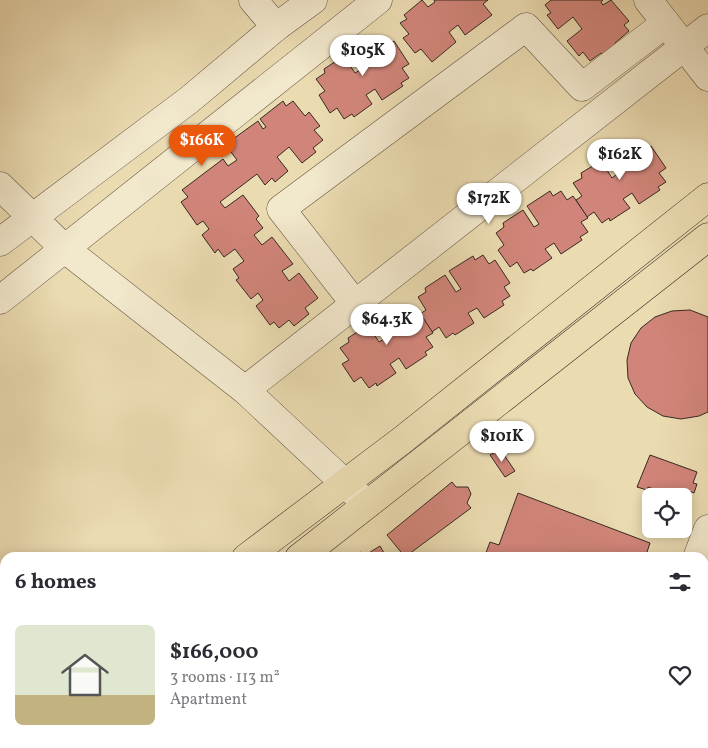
<!DOCTYPE html>
<meta charset="utf-8">
<style>
:root{--surface:#fff;--page:#f2f2f3;--text:#2b2b33;--muted:#7c7c81;--line:#e1e1e2;--accent:#ea580c}
body{margin:0;font-family:Vollkorn,serif;background:var(--page);color:var(--text);height:100vh;display:flex;flex-direction:column;font-size:19px;white-space:nowrap}
*{box-sizing:border-box;margin:0}
p{font-size:16px;color:var(--muted)}
.icon{flex:none;width:28px;height:28px;fill:none;stroke:currentColor;stroke-width:2;stroke-linecap:round;stroke-linejoin:round}
.map{position:relative;flex:1;overflow:hidden}
.sheet{position:absolute;left:0px;top:552px;width:709px;height:196px;display:flex;flex-direction:column;background:var(--surface);border-radius:15px 15px 0 0;box-shadow:0 2px 12px #0003}
.sheet>*{flex:none}
.buttons{position:absolute;left:642px;top:488px;display:grid;gap:10px}
.buttons a{display:grid;place-items:center;width:50px;height:50px;border-radius:8px;background:var(--surface);box-shadow:0 2px 12px #0003;font-size:25px}
.price{position:absolute;translate:-50% -42px;padding:0 11px;border-radius:18px;background:#fff;color:#222;font-size:16px;line-height:32px;filter:drop-shadow(0 1px 2px #0008)}
.price::after{content:'';position:absolute;left:50%;top:30px;width:15px;height:11px;margin-left:-8px;background:inherit;clip-path:polygon(0 0,100% 0,50% 100%)}
.price.selected{background:var(--accent);color:#fff}
ul{padding:0;list-style:none}
li{display:flex;align-items:center;gap:15px;height:125px;padding:0 15px}
li+li{border-top:1px solid var(--line)}
li span{display:grid;place-items:center;flex:none;width:140px;height:100px;border-radius:8px;color:#555}
li>.icon{margin-inline-start:auto}
span .icon{width:60px;height:60px;fill:#fffc;stroke-width:1}
li b{font-size:21px}
h2{display:flex;justify-content:space-between;align-items:center;height:60px;padding:0 15px;font-size:21px}
.map>svg:first-child{display:block}
</style>
<div class="map">
<svg width="708" height="748" viewBox="0 0 708 748">
<rect width="100%" height="100%" fill="#ebdbb1"/>
<filter id="stains"><feTurbulence type="fractalNoise" baseFrequency=".004" numOctaves="4"/><feColorMatrix values="0 0 0 0 .2 0 0 0 0 .09 0 0 0 0 .02 0 0 0 .5 -.17"/></filter>
<radialGradient id="worn" r=".72"><stop offset=".6" stop-color="#630" stop-opacity="0"/><stop offset="1" stop-color="#630" stop-opacity=".3"/></radialGradient>
<!-- building -->
<g fill="#d1857a" stroke="#362a21">
<polygon points="422,0 428,7 435,2 434,0 488,0 483,4 492,15 465,35 458,25 449,32 456,42 432,62 421,49 415,53 403,38 409,34 400,23 407,19 404,15"/>
<polygon points="551,0 603,0 601,2 603,5 611,0 629,21 624,25 629,31 615,43 618,47 605,59 601,53 590,61 583,52 579,56 567,41 582,29 573,17 558,29 547,15 551,13 545,5"/>
<polygon points="382,36 388,45 394,41 409,64 402,68 409,78 401,83 403,86 382,100 375,89 366,95 372,104 354,117 352,114 344,119 337,108 330,113 319,95 325,91 316,79 325,73 324,69 344,56 355,73 360,70 348,52 371,37 374,41"/>
<polygon points="283,101 286,106 293,101 305,116 309,112 320,126 314,130 323,140 313,148 316,152 302,163 289,147 277,157 288,171 275,182 272,178 265,185 257,174 220,202 225,208 243,195 259,216 256,219 263,228 254,235 262,245 272,237 293,264 282,271 289,281 299,273 318,298 305,308 309,314 294,326 289,320 279,328 274,322 270,325 256,306 263,300 258,293 251,299 236,280 239,278 233,269 244,261 235,249 224,257 218,249 215,253 202,235 209,229 203,221 197,225 181,202 188,197 182,190 223,159 228,166 237,160 228,148 235,142 233,139 258,121 263,129 266,127 260,119"/>
<polygon points="639,141 645,150 651,146 666,168 659,173 666,182 658,187 660,190 639,204 632,193 623,199 630,208 610,221 609,218 602,223 594,212 587,217 576,200 582,196 573,183 582,178 581,173 601,161 612,178 617,174 605,157 628,142 631,146"/>
<polygon points="550,191 553,196 561,191 567,200 573,196 588,218 581,222 588,232 580,237 582,240 561,254 554,243 545,249 552,258 533,271 531,269 524,273 517,262 510,267 498,250 504,245 496,233 504,227 503,223 523,210 534,227 539,224 527,206"/>
<polygon points="483,255 489,264 495,260 510,283 504,287 510,296 502,301 504,305 484,318 477,308 468,313 474,323 455,335 453,333 446,338 439,327 432,332 420,314 426,310 418,297 426,292 425,288 445,275 456,292 461,289 449,271 473,256 475,260"/>
<polygon points="395,306 398,310 406,306 412,314 418,310 433,333 426,337 433,347 425,352 427,355 406,369 399,358 390,364 396,373 377,386 376,383 369,388 361,377 354,382 342,364 349,360 340,348 349,342 348,338 368,325 379,342 384,339 372,322"/>
<polygon points="690,310 708,317 708,412 699,416 681,419 663,416 647,407 635,394 628,378 627,360 631,343 641,328 655,317 672,311"/>
<polygon points="500,449 515,471 505,477 490,455"/>
<polygon points="650,455 697,472 693,483 697,484 694,493 689,491 686,501 684,496 672,496 648,487 647,490 637,487"/>
<polygon points="452,482 456,487 468,487 471,494 467,503 471,508 405,557 387,535"/>
<polygon points="518,493 650,543 645,558 484,558 490,542 499,545"/>
<polygon points="380,546 387,558 359,558 357,554 361,552 364,556"/>
<polygon points="378,744 511,744 513,747 388,748"/>
</g>
<g fill="none" stroke-linecap="round" stroke-linejoin="round">
<!-- minor casing -->
<g stroke="#635645" stroke-width="29">
<g id="minor">
<polyline points="253,0 276,27"/>
<polyline points="648,0 708,77"/>
<polyline points="0,186 65,249 245,390 367,504"/>
<polyline points="0,242 189,100 276,27 313,0"/>
<polyline points="0,300 378,0"/>
<polyline points="355,304 281,209 526,27 582,87 666,23"/>
<polyline points="245,390 708,28"/>
<polyline points="697,558 708,529"/>
<polyline points="623,748 625,744"/>
</g>
</g>
<!-- major casing -->
<g stroke="#362a21" stroke-width="29">
<g id="major">
<polyline points="246,558 401,441 708,197"/>
<polyline points="299,558 708,237"/>
<polyline points="0,746 5,742"/>
<polyline points="55,748 60,744"/>
</g>
</g>
<!-- minor -->
<use href="#minor" stroke="#f2e8cc" stroke-width="28"/>
<!-- major -->
<use href="#major" stroke="#ebdbb1" stroke-width="28"/>
</g>
<rect width="100%" height="100%" filter="url(#stains)"/>
<rect width="100%" height="100%" fill="url(#worn)"/>
</svg>
<div class="buttons">
<a><svg class="icon" aria-label="locate" viewBox="0 0 24 24"><circle cx="12" cy="12" r="6"/><path d="M12 2v4M12 18v4M2 12h4M18 12h4"/></svg></a>
</div>
<b class="price" style="left:363px;top:77px">$105K</b>
<b class="price selected" style="left:202px;top:167px">$166K</b>
<b class="price" style="left:620px;top:181px">$162K</b>
<b class="price" style="left:489px;top:225px">$172K</b>
<b class="price" style="left:387px;top:346px">$64.3K</b>
<b class="price" style="left:502px;top:463px">$101K</b>
<section class="sheet">
<h2>6 homes<svg class="icon" aria-label="filters" viewBox="0 0 24 24"><path d="M4 7h16M4 17h16"/><circle cx="9" cy="7" r="2"/><circle cx="15" cy="17" r="2"/></svg></h2>
<ul>
<li><span style="background:linear-gradient(#dfe7d0 70%,#c2b280 0)"><svg class="icon" aria-label="home" viewBox="0 0 24 24"><path d="M3 11l9-7 9 7M6 9v11h12V9"/></svg></span><div><b>$166,000</b><p>3 rooms · 113 m²</p><p>Apartment</p></div><svg class="icon" aria-label="heart" viewBox="0 0 24 24"><path d="M12 20l-8-8c-3-5 5-10 8-4 3-6 11-1 8 4z"/></svg></li>
</ul>
</section>
</div>
